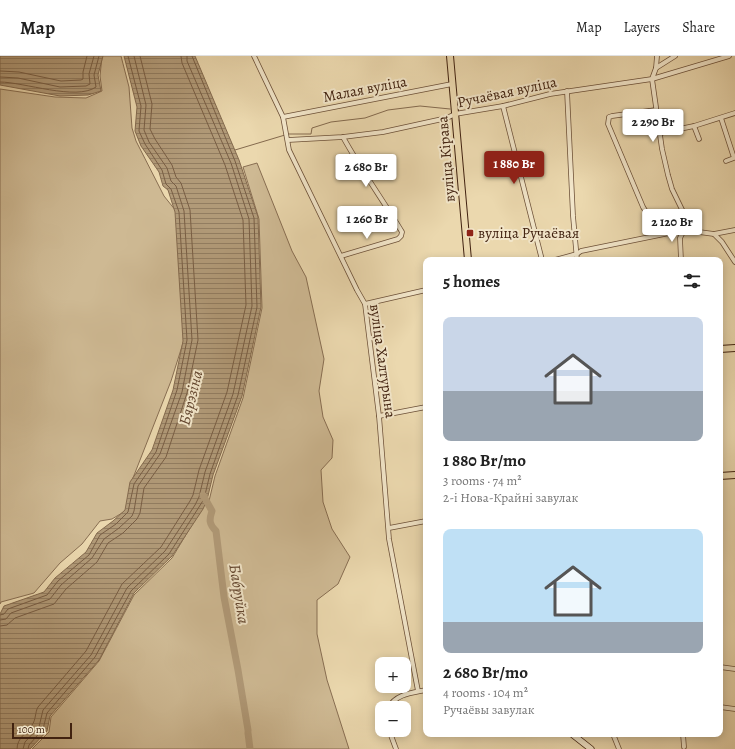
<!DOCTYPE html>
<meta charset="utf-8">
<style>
:root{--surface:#fff;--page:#f2f2f2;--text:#222;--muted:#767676;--line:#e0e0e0;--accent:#8f2418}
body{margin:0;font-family:Alegreya,serif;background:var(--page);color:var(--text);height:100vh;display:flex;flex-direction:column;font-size:15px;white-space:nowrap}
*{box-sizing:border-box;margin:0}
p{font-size:13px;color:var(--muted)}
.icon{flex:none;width:22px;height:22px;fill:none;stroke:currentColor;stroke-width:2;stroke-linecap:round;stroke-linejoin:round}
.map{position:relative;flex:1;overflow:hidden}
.drawer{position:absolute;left:423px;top:201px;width:300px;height:480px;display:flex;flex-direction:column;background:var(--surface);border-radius:8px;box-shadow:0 2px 10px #0003}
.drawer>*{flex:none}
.buttons{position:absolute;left:375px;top:601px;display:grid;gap:8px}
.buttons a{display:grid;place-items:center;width:36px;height:36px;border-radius:8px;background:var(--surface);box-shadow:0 2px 10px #0003;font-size:20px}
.scale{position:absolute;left:12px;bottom:10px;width:60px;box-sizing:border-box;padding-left:4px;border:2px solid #412210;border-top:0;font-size:11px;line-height:14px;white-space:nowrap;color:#412210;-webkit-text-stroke:3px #f2e6ca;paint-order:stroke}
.price{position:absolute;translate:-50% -34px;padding:0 9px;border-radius:4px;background:#fff;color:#222;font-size:13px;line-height:26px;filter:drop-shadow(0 1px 2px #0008)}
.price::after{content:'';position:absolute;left:50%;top:24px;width:12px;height:9px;margin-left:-6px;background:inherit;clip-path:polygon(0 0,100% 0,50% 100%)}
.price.current{background:var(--accent);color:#fff}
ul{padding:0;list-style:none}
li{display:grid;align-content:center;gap:8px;height:212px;padding:0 20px}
li span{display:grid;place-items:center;height:124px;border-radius:8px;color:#555}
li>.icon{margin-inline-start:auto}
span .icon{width:72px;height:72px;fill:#fffc;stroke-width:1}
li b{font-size:17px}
h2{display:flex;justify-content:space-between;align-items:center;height:48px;padding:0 20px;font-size:17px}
header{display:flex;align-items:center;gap:24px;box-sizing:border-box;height:56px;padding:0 20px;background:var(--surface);border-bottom:1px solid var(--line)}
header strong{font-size:19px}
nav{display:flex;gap:22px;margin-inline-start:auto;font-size:14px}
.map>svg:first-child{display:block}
</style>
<header>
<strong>Map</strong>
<nav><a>Map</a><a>Layers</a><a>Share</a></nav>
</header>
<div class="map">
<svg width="735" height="693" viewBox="0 0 735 693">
<defs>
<pattern id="water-rules" width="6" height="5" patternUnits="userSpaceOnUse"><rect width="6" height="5" fill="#b19a78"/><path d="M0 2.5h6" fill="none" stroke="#927d61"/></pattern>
</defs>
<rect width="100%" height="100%" fill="#ebd8ae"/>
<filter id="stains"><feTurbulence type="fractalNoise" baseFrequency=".005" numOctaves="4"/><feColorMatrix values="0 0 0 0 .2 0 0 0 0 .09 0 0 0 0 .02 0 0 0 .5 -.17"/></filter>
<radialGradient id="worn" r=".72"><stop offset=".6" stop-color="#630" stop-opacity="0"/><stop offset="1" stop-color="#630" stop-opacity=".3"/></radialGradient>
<!-- grass -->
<g fill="#ceb993" stroke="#886e52">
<polygon points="102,0 121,0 129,31 132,72 136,85 164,140 176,155 184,284 171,325 131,427 127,454 112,463 100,465 82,488 60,507 34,537 1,546 0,548 0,33 55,41 86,42 102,35 100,20"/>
<polygon points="257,107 292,195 306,221 324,303 319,335 323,361 333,384 332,402 321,414 323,446 332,473 350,501 338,528 317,544 317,578 327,624 349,693 32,693 49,676 51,661 99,605 134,539 172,502 202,452 209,445 215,420 243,342 262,252 259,163 243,111"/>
</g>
<!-- water -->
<g fill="url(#water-rules)" stroke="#846a4e">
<polygon points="0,0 103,0 98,19 101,35 88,39 60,40 0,29"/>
<polygon points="124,0 195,0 239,104 258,161 261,251 242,340 213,419 207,444 203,453 172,500 134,537 99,604 50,660 47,675 30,693 0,693 0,558 4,550 44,536 55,522 86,496 97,477 113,465 125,454 130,426 152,394 173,334 183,285 175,156 168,134 163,130 159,116 141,90 135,75 137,51"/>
</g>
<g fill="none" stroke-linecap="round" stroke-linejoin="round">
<!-- shore -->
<g stroke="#795e44" stroke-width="1">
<polyline points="0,15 19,16 61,25 81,24 83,23 83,16 87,0"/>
<polyline points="0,21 18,22 60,31 86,30 90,28 89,18 94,0"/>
<path d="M0,26C24,26 76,45 96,31L94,19L99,0"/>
<polyline points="0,559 4,558 8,553 47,539 58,525 89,499 100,479 116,468 128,456 134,428 156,396 177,334 187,284 179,156 171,133 166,128 162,114 145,88 139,75 141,50 128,0"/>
<polyline points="0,564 6,563 11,557 50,543 61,529 92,502 104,483 119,472 132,460 134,455 138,430 160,398 182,336 192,284 184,155 176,130 171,125 167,112 149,86 144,74 146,49 134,0"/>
<polyline points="0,570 7,569 15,562 54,548 66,533 97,506 108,487 123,477 137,463 140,457 144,432 166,401 187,337 198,284 190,154 181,127 176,121 172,109 155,83 150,73 152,48 140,0"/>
<path d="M17,693C17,681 27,678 32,669C36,664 35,656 38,651L86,595L122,528L161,491L190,445L193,439L199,414L227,336L246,249L243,164L225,109L182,7L181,0"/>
<polyline points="23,693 25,686 39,671 43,654 91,599 127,532 165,495 195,449 199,441 205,416 233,338 252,250 249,163 231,107 187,5 187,0"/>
<polyline points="28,693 29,689 43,673 47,657 95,601 131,535 169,498 199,451 204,443 210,418 238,339 257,251 254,162 235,105 192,0"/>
</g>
<!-- stream -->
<g stroke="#846a4e" stroke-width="1">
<polyline points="288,78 311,78 312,72 331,66 365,62 388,54 420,50 450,53"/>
<polyline points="235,94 285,79"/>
</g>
<!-- river -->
<g stroke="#b19a78" stroke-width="7">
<path d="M203,439L212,455C209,464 209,468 216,475L224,541L238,614L248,674"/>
<polyline points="248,677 250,693"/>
</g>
<!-- street casing -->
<g stroke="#6c5038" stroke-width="5.5">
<g id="street">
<polyline points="254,0 283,61 289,94 357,234 365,248 379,360 389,483 418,635"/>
<polyline points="657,0 656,12 652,23 662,93 668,119 672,133 688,166 680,182 681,204"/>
<polyline points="656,12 675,0"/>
<polyline points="567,35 573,160 577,204"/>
<polyline points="503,50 542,204"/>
<polyline points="656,54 612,60 609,61 608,68 643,151 660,178"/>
<polyline points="283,61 452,28"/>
<polyline points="721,62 734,102 726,105"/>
<polyline points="694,70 699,83"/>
<polyline points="660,77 694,70 735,57"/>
<polyline points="288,84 343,81 383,76 447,62 455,58 503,50 550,38 652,23 729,0"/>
<polyline points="714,178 722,186 735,206"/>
<path d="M341,200L398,183L401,180L402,176C383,144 361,114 343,81"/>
<polyline points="555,204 577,198 581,195 684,174 714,178 735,174"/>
<polyline points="365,248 426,234"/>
<polyline points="379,360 426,351"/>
<polyline points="389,472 426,465"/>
<polyline points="720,611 735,613"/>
<polyline points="720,651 735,653"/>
<path d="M388,652C396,638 411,637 426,634"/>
<polyline points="389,674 396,693"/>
<polyline points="613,678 619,693"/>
<polyline points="683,678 684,691"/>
</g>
</g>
<!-- secondary casing -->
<g stroke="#412210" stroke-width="7">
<polyline id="secondary" points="572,678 591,693"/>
</g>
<!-- primary casing -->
<g stroke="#412210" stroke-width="8">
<g id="primary">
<polyline points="450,0 468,204"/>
<polyline points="720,293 735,292"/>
<polyline points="720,420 735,419"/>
</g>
</g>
<!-- street -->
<use href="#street" stroke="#f2e6ca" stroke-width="4"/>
<!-- secondary -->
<use href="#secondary" stroke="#f2e6ca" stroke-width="5.5"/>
<!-- primary -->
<use href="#primary" stroke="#ebd8ae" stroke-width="6"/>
</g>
<!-- markers -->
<rect fill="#8f2418" stroke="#f2e6ca" stroke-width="1.5" x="466" y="173" width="8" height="8" rx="2"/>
<g text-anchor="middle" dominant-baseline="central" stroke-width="4" stroke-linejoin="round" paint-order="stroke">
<!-- street labels -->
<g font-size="15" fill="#412210" stroke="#f2e6ca">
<text transform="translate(365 33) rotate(-11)">Малая вуліца</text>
<text transform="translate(507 36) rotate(-12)">Ручаёвая вуліца</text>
<text transform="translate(446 103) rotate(-95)">вуліца Кірава</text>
<text transform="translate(383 305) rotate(82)">вуліца Халтурына</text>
</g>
<!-- poi labels -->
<g font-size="15" fill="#412210" stroke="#f2e6ca" text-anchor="start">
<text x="478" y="177">вуліца Ручаёвая</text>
</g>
<!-- water labels -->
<g font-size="16" font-style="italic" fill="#63462f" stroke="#f2e6ca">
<text transform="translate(191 342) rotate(-76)">Бярэзіна</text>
<text transform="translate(239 538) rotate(81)">Бабруйка</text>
</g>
</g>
<rect width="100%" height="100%" filter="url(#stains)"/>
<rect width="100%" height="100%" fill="url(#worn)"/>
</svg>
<div class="buttons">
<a>+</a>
<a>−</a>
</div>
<div class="scale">100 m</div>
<b class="price" style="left:653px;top:87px">2 290 Br</b>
<b class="price current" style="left:514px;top:129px">1 880 Br</b>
<b class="price" style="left:366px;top:132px">2 680 Br</b>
<b class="price" style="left:367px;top:184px">1 260 Br</b>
<b class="price" style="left:672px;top:187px">2 120 Br</b>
<section class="drawer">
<h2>5 homes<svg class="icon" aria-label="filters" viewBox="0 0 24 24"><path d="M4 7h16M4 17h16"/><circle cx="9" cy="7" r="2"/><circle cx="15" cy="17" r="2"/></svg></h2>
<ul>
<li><span style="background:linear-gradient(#c9d6e8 60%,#9aa5b1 0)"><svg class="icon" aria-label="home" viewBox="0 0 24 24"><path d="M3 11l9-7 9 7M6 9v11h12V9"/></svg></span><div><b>1 880 Br/mo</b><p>3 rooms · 74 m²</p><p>2-і Нова-Крайні завулак</p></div></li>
<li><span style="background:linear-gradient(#bfe0f5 75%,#9aa5b1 0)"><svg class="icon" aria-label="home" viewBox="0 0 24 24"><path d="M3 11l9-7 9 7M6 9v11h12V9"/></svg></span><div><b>2 680 Br/mo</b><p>4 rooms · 104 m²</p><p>Ручаёвы завулак</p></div></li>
</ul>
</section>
</div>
